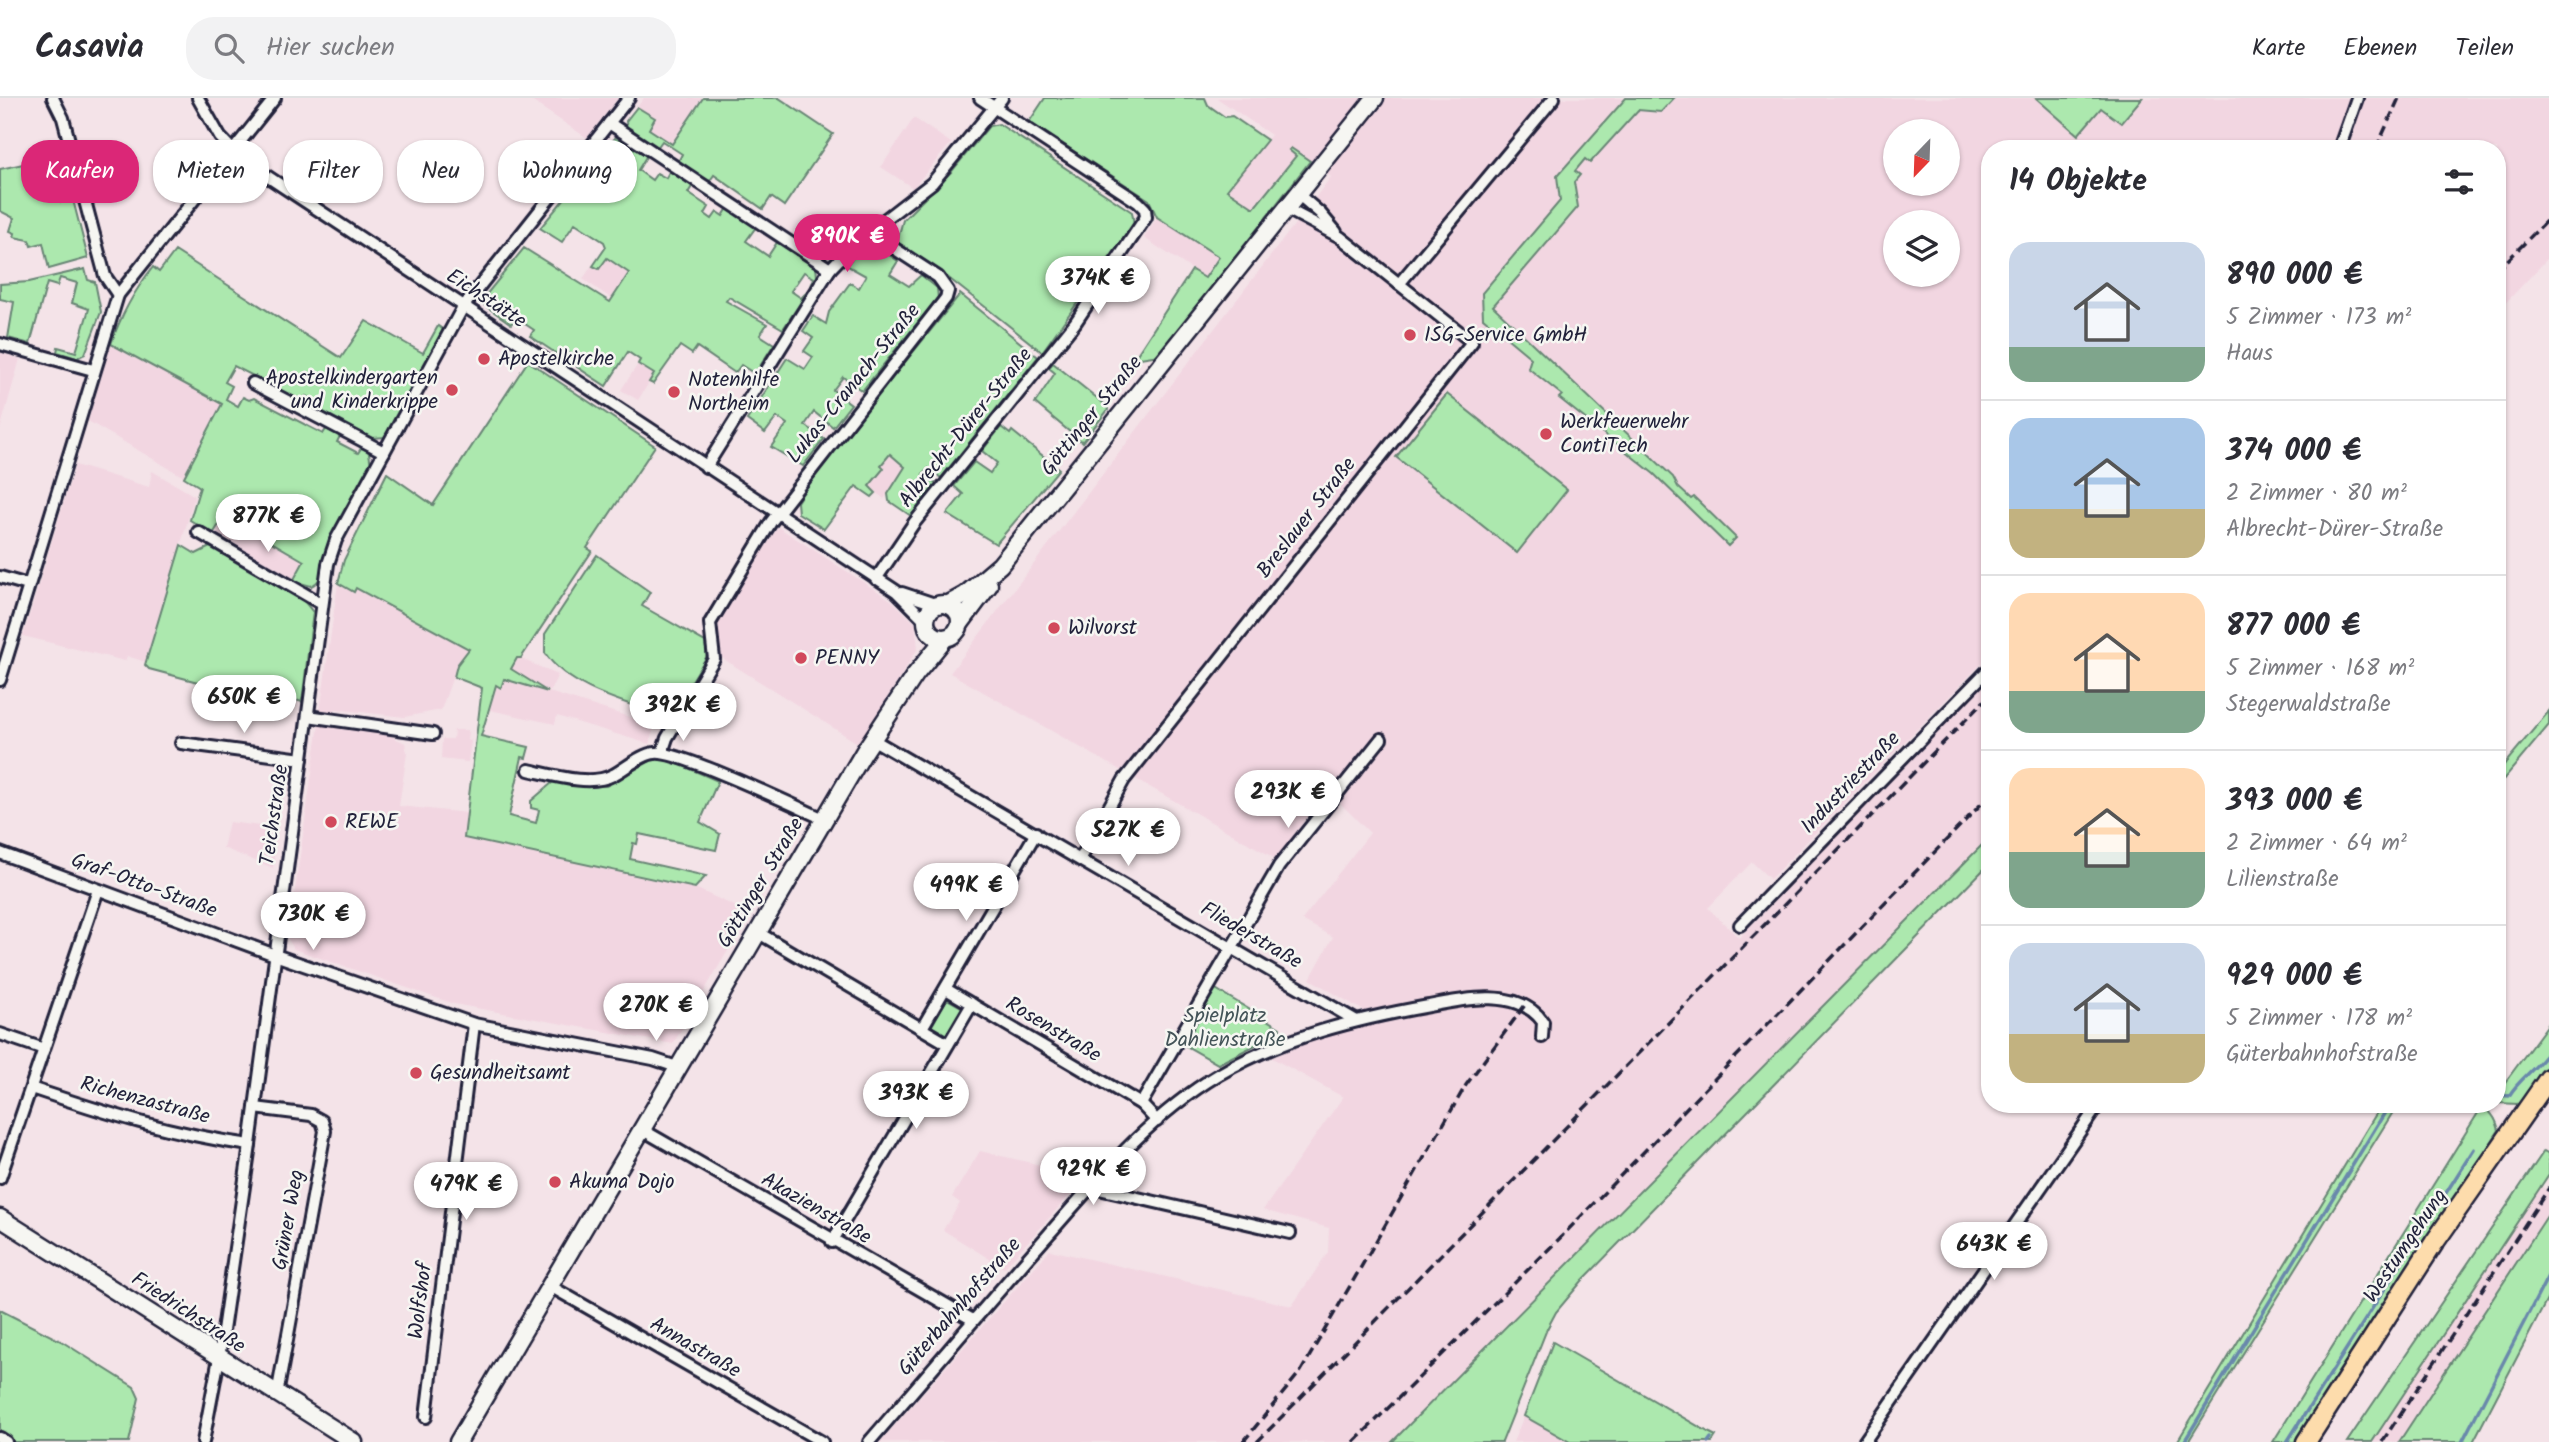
<!DOCTYPE html>
<html lang="de">
<meta charset="utf-8">
<style>
:root{--surface:#fff;--page:#f2f2f3;--text:#2b2b33;--muted:#7c7c81;--line:#e1e1e2;--accent:#db2777}
body{margin:0;font-family:Kalam,sans-serif;background:var(--page);color:var(--text);height:100vh;display:flex;flex-direction:column;font-size:26px;white-space:nowrap}
*{box-sizing:border-box;margin:0}
p{font-size:23px;color:var(--muted)}
.icon{flex:none;width:38px;height:38px;fill:none;stroke:currentColor;stroke-width:2;stroke-linecap:round;stroke-linejoin:round}
.map{position:relative;flex:1;overflow:hidden}
.sheet{position:absolute;left:1981px;top:42px;width:525px;height:973px;display:flex;flex-direction:column;background:var(--surface);border-radius:28px;box-shadow:0 2px 5px #0004}
.sheet>*{flex:none}
.banner{position:absolute;left:21px;top:42px;width:665px;height:63px;display:flex;gap:14px}
.needle{width:46px;rotate:203deg}
.buttons{position:absolute;left:1883px;top:21px;display:grid;gap:14px}
.buttons a{display:grid;place-items:center;width:77px;height:77px;border-radius:50%;background:var(--surface);box-shadow:0 2px 5px #0004;font-size:35px}
.price{position:absolute;translate:-50% -60px;padding:0 16px;border-radius:24px;background:#fff;color:#222;font-size:23px;line-height:46px;filter:drop-shadow(0 2px 4px #0008)}
.price::after{content:'';position:absolute;left:50%;top:42px;width:21px;height:16px;margin-left:-10px;background:inherit;clip-path:polygon(0 0,100% 0,50% 100%)}
.price.current{background:var(--accent);color:#fff}
ul{padding:0;list-style:none}
li{display:flex;align-items:center;gap:21px;height:175px;padding:0 28px}
li+li{border-top:2px solid var(--line)}
li span{display:grid;place-items:center;flex:none;width:196px;height:140px;border-radius:21px;color:#555}
li>.icon{margin-inline-start:auto}
span .icon{width:84px;height:84px;fill:#fffc;stroke-width:1}
li b{font-size:30px}
h2{display:flex;justify-content:space-between;align-items:center;height:84px;padding:0 28px;font-size:30px}
.tag{padding:0 24px;border-radius:28px;background:var(--surface);box-shadow:0 2px 5px #0004;font-size:24px;line-height:63px}
.tag.current{background:var(--accent);color:#fff}
header{display:flex;align-items:center;gap:42px;box-sizing:border-box;height:98px;padding:0 35px;background:var(--surface);border-bottom:2px solid var(--line)}
header strong{font-size:33px}
nav{display:flex;gap:38px;margin-inline-start:auto;font-size:24px}
.search{width:490px;height:63px;background:var(--page);display:flex;align-items:center;gap:18px;box-sizing:border-box;padding:0 24px;border-radius:28px;color:var(--muted);font-size:26px}
.map>svg:first-child{display:block}
</style>
<header>
<strong>Casavia</strong>
<div class="search"><svg class="icon" aria-label="search" viewBox="0 0 24 24"><circle cx="10" cy="10" r="6"/><path d="M15 15l6 6"/></svg>Hier suchen</div>
<nav><a>Karte</a><a>Ebenen</a><a>Teilen</a></nav>
</header>
<div class="map">
<svg width="2549" height="1344" viewBox="0 0 2549 1344">
<rect width="100%" height="100%" fill="#f4e3e8"/>
<filter id="ink" filterUnits="userSpaceOnUse"><feTurbulence type="fractalNoise" baseFrequency=".0143" numOctaves="2"/><feDisplacementMap in="SourceGraphic" scale="14" xChannelSelector="R" yChannelSelector="G"/><feConvolveMatrix kernelMatrix="1 2 1 2 8 2 1 2 1" color-interpolation-filters="sRGB"/></filter>
<g filter="url(#ink)">
<!-- built -->
<g fill="#f2d6e1" fill-rule="evenodd">
<polygon points="527,0 618,0 587,40"/>
<polygon points="644,0 703,0 672,46 649,31 637,9"/>
<path d="M1217,0H2350L2331,51H1990V557L1770,781L1752,764L1708,810L1739,840L1990,579V739L1392,1344H880L1050,1152L1292,1208L1328,1154L1329,1130L1263,1112L1343,999L1272,960L1369,916L1310,881L1333,839L1302,822L1370,735L1327,692L1276,761L950,575L1331,79L1290,50L1296,58L1254,111L1245,107L1227,92L1271,37ZM1895,33H1948V86H1895ZM1895,124H1948V177H1895ZM1447,296L1567,392L1516,455Z"/>
<polygon points="2362,0 2549,0 2549,159 2497,214 2497,51 2344,51"/>
<polygon points="914,20 951,45 913,90 881,69"/>
<polygon points="1157,119 1219,159 1205,180 1144,140"/>
<polygon points="606,160 629,175 612,201 583,181 592,167 599,171"/>
<polygon points="111,246 223,306 184,379 88,323"/>
<polygon points="0,254 20,261 0,332"/>
<polygon points="638,266 654,277 638,302 621,292"/>
<polygon points="890,356 906,368 899,383 884,401 869,388 884,371 880,367"/>
<polygon points="75,367 149,389 152,373 195,398 146,564 127,558 125,563 23,538"/>
<polygon points="225,416 304,464 293,483 213,436"/>
<polygon points="778,429 891,502 915,525 918,550 859,646 722,560 716,524"/>
<polygon points="338,485 354,494 356,490 470,551 457,567 441,612 404,619 335,611 334,616 320,614"/>
<polygon points="517,559 558,577 549,594 655,627 649,646 557,618 555,626 490,612 493,594 496,587 501,590 504,581 545,592 510,571"/>
<polygon points="319,626 388,637 405,645 407,655 399,708 467,715 464,740 695,790 750,815 673,946 454,906 294,851 288,841"/>
<polygon points="454,632 468,632 467,642 471,643 468,664 441,661 442,641 453,641"/>
<polygon points="229,724 277,730 273,770 223,750"/>
<polygon points="980,1053 1087,1078 1004,1170 943,1132 960,1105 952,1099"/>
<polygon points="2541,1088 2549,1094 2549,1115 2512,1173 2399,1344 2372,1344"/>
<polygon points="1524,1318 1570,1344 1513,1344"/>
</g>
<!-- green -->
<g fill="#ace8ae" stroke="#678574" stroke-width="2">
<polygon points="703,0 779,0 833,36 784,108 771,99 763,111 714,77 709,84 678,64 682,56 662,43 657,50 627,31 626,23 637,9 655,20 649,31 672,46"/>
<polygon points="1045,0 1205,0 1208,7 1225,19 1232,18 1267,42 1227,92 1254,110 1296,58 1289,52 1291,50 1310,63 1159,257 1134,261 1192,172 1205,180 1219,159 1157,119 1149,102 1029,24"/>
<polygon points="1626,0 1674,0 1661,14 1638,12 1590,65 1585,61 1575,73 1580,77 1574,84 1578,109 1493,208 1673,379 1678,389 1691,401 1694,399 1736,440 1728,448 1654,376 1559,300 1562,297 1528,270 1531,260 1483,220 1482,195 1560,103 1557,78"/>
<polygon points="2036,0 2142,0 2121,25 2101,10 2078,37"/>
<polygon points="999,26 1132,114 1134,126 1042,254 936,170 897,144 903,122 952,73 989,28"/>
<polygon points="615,40 624,42 647,57 638,72 652,82 657,75 666,80 670,72 693,87 688,95 709,109 705,116 712,121 717,114 723,118 728,110 756,129 746,143 768,158 778,143 816,168 817,179 811,188 814,180 804,174 791,193 801,200 808,193 783,231 729,199 726,203 767,226 760,237 774,246 755,276 741,267 735,275 697,249 692,256 680,248 653,286 649,284 654,276 638,266 640,262 628,254 606,288 577,269 580,262 568,254 563,260 530,238 534,232 516,220 511,226 483,206 485,198 524,150 610,204 629,175 607,160 599,171 593,168 606,149 604,144 575,125 562,144 540,130"/>
<polygon points="55,59 64,95 59,97 61,104 73,102 88,160 49,171 43,145 31,148 29,142 14,139 15,135 10,133 14,120 0,113 0,71"/>
<polygon points="875,147 898,163 890,176 909,188 921,177 937,190 938,200 862,293 843,279 833,292 851,306 833,329 814,314 805,327 824,341 803,368 771,349 787,326 777,319 765,335 747,322 787,260 805,271 813,259 804,253 813,240 803,233 813,218 826,226 829,214 850,185 859,190 866,178 846,167 861,150"/>
<path d="M175,153L341,260L366,223L423,255L438,228L444,232L386,339L372,340L314,309L316,304L306,298L302,303L234,268L225,284L232,288L226,301L238,308L243,299L249,302L254,300L323,336L328,328L341,336L337,344L358,355L363,347L369,355L371,367C355,397 333,428 324,461C321,473 324,482 311,488L293,483L304,463L225,417L213,436L190,422L200,389L184,379L222,306L111,246C121,217 134,193 153,169L159,174Z"/>
<polygon points="85,171 88,182 95,184 101,214 85,256 77,260 57,254 58,249 76,254 89,211 72,205 77,185 60,180 57,188 47,185 30,246 8,240 14,204 0,201 0,186 29,184"/>
<polygon points="960,196 1038,259 941,380 929,370 923,376 936,386 911,418 889,403 888,396 905,369 890,356 881,367 884,370 869,388 876,395 872,399 856,388 824,431 798,415 797,404 816,374"/>
<polygon points="528,263 655,348 587,450 592,453 521,560 517,560 511,571 548,594 504,581 501,590 496,587 481,638 529,649 526,660 522,659 509,718 536,725 539,712 531,710 531,703 553,684 606,688 656,660 672,663 718,683 700,724 720,736 716,752 639,736 637,746 633,745 630,761 706,778 695,790 464,740 482,590 454,579 457,567 469,551 356,490 354,494 338,485 344,462 387,375 433,407"/>
<polygon points="1053,265 1107,308 1108,312 1082,344 1035,305 1055,275 1049,270"/>
<polygon points="1447,296 1567,392 1517,455 1396,359"/>
<polygon points="1001,329 1010,336 1012,333 1059,371 996,446 947,416 963,396 954,388 974,364 990,375 997,365 982,353"/>
<polygon points="181,447 196,456 212,448 304,503 313,514 302,604 246,587 243,596 149,571 145,567"/>
<path d="M597,457L650,494L642,508L705,544L707,558L673,614L662,617C624,604 568,590 545,555V536Z"/>
<polygon points="2549,613 2549,627 2497,689 2497,675"/>
<polygon points="1990,739 1990,765 1582,1183 1556,1214 1547,1231 1502,1344 1392,1344"/>
<polygon points="1214,890 1280,930 1279,935 1218,966 1183,946"/>
<polygon points="947,901 963,910 946,938 931,929"/>
<polygon points="2549,925 2549,966 2518,1006 2497,1005 2497,995"/>
<polygon points="2382,1006 2398,1006 2188,1344 2177,1344"/>
<path d="M2468,1006C2485,1006 2495,1016 2499,1032L2298,1344H2273L2478,1015Z"/>
<polygon points="2544,1053 2549,1056 2549,1076 2372,1344 2347,1344"/>
<polygon points="2549,1115 2549,1198 2473,1344 2399,1344"/>
<polygon points="0,1212 61,1243 134,1289 139,1300 129,1344 14,1344 0,1333"/>
<polygon points="1553,1244 1710,1335 1716,1338 1712,1344 1570,1344 1524,1318"/>
</g>
<g fill="none" stroke-linecap="round" stroke-linejoin="round">
<!-- stream -->
<g stroke="#6988ab" stroke-width="3.5">
<path d="M2497,997L2509,998C2518,982 2537,970 2549,953"/>
<polyline points="1708,1344 1711,1340"/>
<polyline points="2184,1344 2390,1006"/>
<polyline points="2287,1344 2474,1051"/>
<polyline points="2462,1344 2549,1176"/>
</g>
<!-- street casing -->
<g stroke="#22223b" stroke-width="16">
<g id="street">
<polyline points="53,0 63,20 105,178 118,197"/>
<polyline points="198,0 220,39 241,61 896,493 926,523"/>
<polyline points="609,25 830,171"/>
<polyline points="2339,51 2357,0"/>
<polyline points="1299,97 1320,115 1336,134"/>
<polyline points="1399,186 1554,0"/>
<polyline points="0,246 93,272"/>
<polyline points="253,285 384,354"/>
<polyline points="706,369 830,171 857,143 932,85 1002,0"/>
<polyline points="198,434 322,506"/>
<polyline points="0,479 28,487"/>
<polyline points="876,481 914,425 1075,225 1146,119 1145,111 1138,104 980,0"/>
<polyline points="902,495 938,507"/>
<polyline points="0,582 118,197 275,0"/>
<polyline points="308,618 433,636"/>
<polyline points="872,641 1355,922"/>
<polyline points="181,645 302,661"/>
<polyline points="662,655 667,640 714,561 710,525 771,424 946,200 948,193 938,179 869,134"/>
<path d="M529,672C552,677 590,689 613,677C625,671 641,656 655,655C678,652 795,708 824,721"/>
<polyline points="0,755 275,857 474,926 653,961 677,969"/>
<polyline points="1081,760 1124,682 1472,244 1340,139 1287,111"/>
<polyline points="1740,827 1990,570"/>
<polyline points="757,834 948,946"/>
<polyline points="946,891 1141,1006"/>
<polyline points="922,930 1036,735"/>
<polyline points="0,936 44,951"/>
<path d="M31,990C105,1015 172,1036 250,1047"/>
<polyline points="255,1010 311,1017 322,1023 325,1033 277,1297"/>
<polyline points="1157,1023 1141,1006 1279,768 1381,641"/>
<polyline points="641,1031 973,1222"/>
<polyline points="0,1080 98,792"/>
<polyline points="1090,1089 1290,1135"/>
<polyline points="832,1144 972,906"/>
<polyline points="550,1188 822,1344"/>
<polyline points="426,1319 474,926"/>
<polyline points="0,1340 6,1344"/>
<polyline points="203,1344 219,1260 250,1047 328,466 336,442 463,209 629,0"/>
<path d="M869,1344C929,1275 988,1205 1049,1136C1100,1078 1151,1017 1218,977C1283,939 1356,921 1429,908C1463,901 1519,889 1543,924L1542,939"/>
<polyline points="1864,1344 2099,1006"/>
</g>
</g>
<!-- secondary casing -->
<g stroke="#22223b" stroke-width="21">
<g id="secondary">
<circle cx="943" cy="523" r="17"/>
<polyline points="947,507 965,497 1000,467 1375,0"/>
<polyline points="960,526 989,487"/>
<polyline points="0,1120 354,1344"/>
<polyline points="458,1344 864,654 915,577 945,540"/>
</g>
</g>
<!-- primary casing -->
<g stroke="#22223b" stroke-width="23">
<polyline id="primary" points="2306,1344 2434,1145 2549,980"/>
</g>
<!-- street -->
<use href="#street" stroke="#f6f6f2" stroke-width="10"/>
<!-- secondary -->
<use href="#secondary" stroke="#f6f6f2" stroke-width="16"/>
<!-- primary -->
<use href="#primary" stroke="#fddcac" stroke-width="18"/>
<!-- rail -->
<g stroke="#22223b" stroke-width="3.5" stroke-dasharray="10 5" stroke-linecap="butt">
<polyline points="2376,51 2399,0"/>
<polyline points="2497,173 2549,120"/>
<polyline points="1243,1344 1301,1273 1466,987 1525,907"/>
<polyline points="1257,1344 1990,597"/>
<polyline points="1354,1344 1564,1136 1990,697"/>
<polyline points="2382,1344 2549,1090"/>
</g>
</g>
</g>
<!-- markers -->
<g fill="#d1495b" stroke="#f6f6f2" stroke-width="2.5">
<circle cx="1410" cy="237" r="7"/>
<circle cx="484" cy="261" r="7"/>
<circle cx="452" cy="292" r="7"/>
<circle cx="674" cy="294" r="7"/>
<circle cx="1546" cy="336" r="7"/>
<circle cx="1054" cy="530" r="7"/>
<circle cx="801" cy="560" r="7"/>
<circle cx="331" cy="724" r="7"/>
<circle cx="416" cy="975" r="7"/>
<circle cx="555" cy="1084" r="7"/>
</g>
<g text-anchor="middle" dominant-baseline="central" stroke-width="5" stroke-linejoin="round" paint-order="stroke">
<!-- street labels -->
<g font-size="21" fill="#22223b" stroke="#f6f6f2">
<text transform="translate(486 201) rotate(33)">Eichstätte</text>
<text transform="translate(854 286) rotate(-51)">Lukas-Cranach-Straße</text>
<text transform="translate(1092 318) rotate(-51)">Göttinger Straße</text>
<text transform="translate(966 330) rotate(-51)">Albrecht-Dürer-Straße</text>
<text transform="translate(1307 420) rotate(-52)">Breslauer Straße</text>
<text transform="translate(1851 685) rotate(-46)">Industriestraße</text>
<text transform="translate(275 717) rotate(-82)">Teichstraße</text>
<text transform="translate(761 785) rotate(-59)">Göttinger Straße</text>
<text transform="translate(144 788) rotate(20)">Graf-Otto-Straße</text>
<text transform="translate(1251 838) rotate(30)">Fliederstraße</text>
<text transform="translate(1053 932) rotate(31)">Rosenstraße</text>
<text transform="translate(145 1003) rotate(15)">Richenzastraße</text>
<text transform="translate(816 1111) rotate(30)">Akazienstraße</text>
<text transform="translate(289 1122) rotate(-80)">Grüner Weg</text>
<text transform="translate(2406 1148) rotate(-56)">Westumgehung</text>
<text transform="translate(421 1203) rotate(-83)">Wolfshof</text>
<text transform="translate(960 1209) rotate(-49)">Güterbahnhofstraße</text>
<text transform="translate(188 1215) rotate(33)">Friedrichstraße</text>
<text transform="translate(695 1250) rotate(30)">Annastraße</text>
</g>
<!-- poi labels -->
<g font-size="21" fill="#22223b" stroke="#f6f6f2" text-anchor="start">
<text x="1424" y="237">ISG-Service GmbH</text>
<text x="498" y="261">Apostelkirche</text>
<text x="438" y="280" text-anchor="end">Apostelkindergarten<tspan x="438" dy="24">und Kinderkrippe</tspan></text>
<text x="688" y="282">Notenhilfe<tspan x="688" dy="24">Northeim</tspan></text>
<text x="1560" y="324">Werkfeuerwehr<tspan x="1560" dy="24">ContiTech</tspan></text>
<text x="1068" y="530">Wilvorst</text>
<text x="815" y="560">PENNY</text>
<text x="345" y="724">REWE</text>
<text x="430" y="975">Gesundheitsamt</text>
<text x="569" y="1084">Akuma Dojo</text>
</g>
<!-- park labels -->
<g font-size="21" fill="#445458" stroke="#f6f6f2">
<text x="1225" y="918">Spielplatz<tspan x="1225" dy="24">Dahlienstraße</tspan></text>
</g>
</g>
</svg>
<div class="buttons">
<a><svg class="needle" viewBox="-14 -14 28 28"><path d="M0-13l5 13h-10z" fill="#e53935"/><path d="M0 13l5-13h-10z" fill="#7c7c81"/></svg></a>
<a><svg class="icon" aria-label="layers" viewBox="0 0 24 24"><path d="M12 4l9 5-9 5-9-5zM3 14l9 5 9-5"/></svg></a>
</div>
<b class="price current" style="left:847px;top:176px">890K €</b>
<b class="price" style="left:1098px;top:218px">374K €</b>
<b class="price" style="left:268px;top:456px">877K €</b>
<b class="price" style="left:244px;top:637px">650K €</b>
<b class="price" style="left:683px;top:645px">392K €</b>
<b class="price" style="left:1288px;top:732px">293K €</b>
<b class="price" style="left:1128px;top:770px">527K €</b>
<b class="price" style="left:966px;top:825px">499K €</b>
<b class="price" style="left:313px;top:854px">730K €</b>
<b class="price" style="left:656px;top:945px">270K €</b>
<b class="price" style="left:916px;top:1033px">393K €</b>
<b class="price" style="left:1093px;top:1109px">929K €</b>
<b class="price" style="left:466px;top:1124px">479K €</b>
<b class="price" style="left:1994px;top:1184px">643K €</b>
<div class="banner">
<a class="tag current">Kaufen</a>
<a class="tag">Mieten</a>
<a class="tag">Filter</a>
<a class="tag">Neu</a>
<a class="tag">Wohnung</a>
</div>
<section class="sheet">
<h2>14 Objekte<svg class="icon" aria-label="filters" viewBox="0 0 24 24"><path d="M4 7h16M4 17h16"/><circle cx="9" cy="7" r="2"/><circle cx="15" cy="17" r="2"/></svg></h2>
<ul>
<li><span style="background:linear-gradient(#c9d6e8 75%,#7fa58c 0)"><svg class="icon" aria-label="home" viewBox="0 0 24 24"><path d="M3 11l9-7 9 7M6 9v11h12V9"/></svg></span><div><b>890 000 €</b><p>5 Zimmer · 173 m²</p><p>Haus</p></div></li>
<li><span style="background:linear-gradient(#a9c7e8 65%,#c2b280 0)"><svg class="icon" aria-label="home" viewBox="0 0 24 24"><path d="M3 11l9-7 9 7M6 9v11h12V9"/></svg></span><div><b>374 000 €</b><p>2 Zimmer · 80 m²</p><p>Albrecht-Dürer-Straße</p></div></li>
<li><span style="background:linear-gradient(#ffd9b3 70%,#7fa58c 0)"><svg class="icon" aria-label="home" viewBox="0 0 24 24"><path d="M3 11l9-7 9 7M6 9v11h12V9"/></svg></span><div><b>877 000 €</b><p>5 Zimmer · 168 m²</p><p>Stegerwaldstraße</p></div></li>
<li><span style="background:linear-gradient(#ffd9b3 60%,#7fa58c 0)"><svg class="icon" aria-label="home" viewBox="0 0 24 24"><path d="M3 11l9-7 9 7M6 9v11h12V9"/></svg></span><div><b>393 000 €</b><p>2 Zimmer · 64 m²</p><p>Lilienstraße</p></div></li>
<li><span style="background:linear-gradient(#c9d6e8 65%,#c2b280 0)"><svg class="icon" aria-label="home" viewBox="0 0 24 24"><path d="M3 11l9-7 9 7M6 9v11h12V9"/></svg></span><div><b>929 000 €</b><p>5 Zimmer · 178 m²</p><p>Güterbahnhofstraße</p></div></li>
</ul>
</section>
</div>
